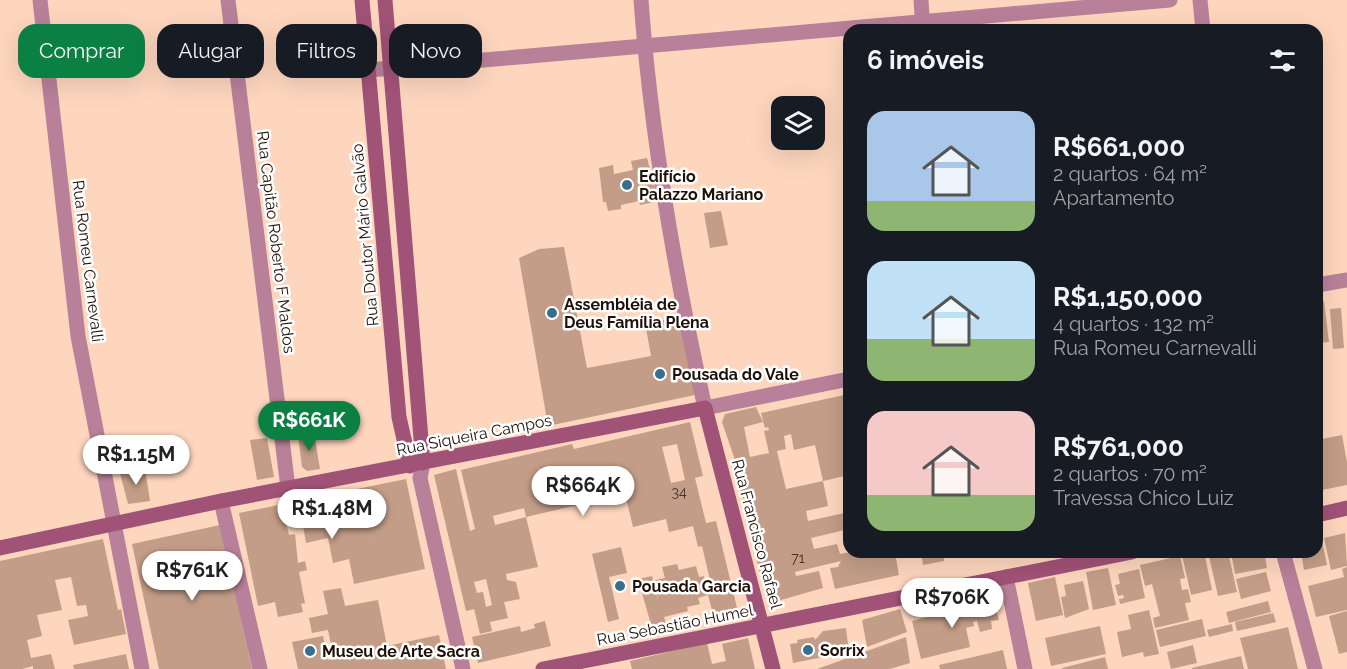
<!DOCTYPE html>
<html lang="pt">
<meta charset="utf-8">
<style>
:root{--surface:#171b24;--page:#242831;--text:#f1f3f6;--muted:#9ea1a6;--accent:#0b8043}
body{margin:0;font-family:Raleway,sans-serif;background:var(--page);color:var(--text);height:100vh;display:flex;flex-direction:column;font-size:22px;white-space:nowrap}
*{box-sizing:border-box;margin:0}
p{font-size:20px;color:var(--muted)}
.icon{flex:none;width:33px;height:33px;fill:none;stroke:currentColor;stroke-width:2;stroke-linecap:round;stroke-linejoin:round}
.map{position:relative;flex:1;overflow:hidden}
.sheet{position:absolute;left:843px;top:24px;width:480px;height:534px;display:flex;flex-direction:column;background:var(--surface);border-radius:18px;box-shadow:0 6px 24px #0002}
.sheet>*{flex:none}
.hud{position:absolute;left:18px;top:24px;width:570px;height:54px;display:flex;gap:12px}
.controls{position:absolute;left:771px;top:96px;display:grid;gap:12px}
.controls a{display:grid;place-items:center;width:54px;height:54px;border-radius:12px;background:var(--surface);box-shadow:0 6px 24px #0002;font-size:30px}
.price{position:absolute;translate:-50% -51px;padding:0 14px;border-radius:21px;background:#fff;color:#222;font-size:20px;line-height:39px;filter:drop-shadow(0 2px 3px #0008)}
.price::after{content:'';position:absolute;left:50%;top:36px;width:18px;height:14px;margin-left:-9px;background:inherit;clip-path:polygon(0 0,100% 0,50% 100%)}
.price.active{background:var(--accent);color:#fff}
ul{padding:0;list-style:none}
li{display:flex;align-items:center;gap:18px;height:150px;padding:0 24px}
li span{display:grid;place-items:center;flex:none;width:168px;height:120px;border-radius:18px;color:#555}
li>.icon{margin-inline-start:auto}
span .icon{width:72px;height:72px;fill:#fffc;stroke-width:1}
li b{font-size:26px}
h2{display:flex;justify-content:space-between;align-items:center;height:72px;padding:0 24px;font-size:26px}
.pill{padding:0 21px;border-radius:18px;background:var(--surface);box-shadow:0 6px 24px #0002;font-size:21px;line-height:54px}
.pill.active{background:var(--accent);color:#fff}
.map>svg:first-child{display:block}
</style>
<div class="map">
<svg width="1347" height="669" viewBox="0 0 1347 669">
<rect width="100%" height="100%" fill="#fed6be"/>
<!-- building -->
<g fill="#c39d87" fill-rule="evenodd">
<polygon points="647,158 656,191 653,192 655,202 640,205 639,201 621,205 621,209 608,211 606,202 603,202 599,168 613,165 614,174 633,170 631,161"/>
<polygon points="721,211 728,245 710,248 704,213"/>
<polygon points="564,247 587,368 651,356 645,323 680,317 695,395 548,426 519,258 539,249"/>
<polygon points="1324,301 1329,342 1318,343 1317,302"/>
<polygon points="1341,308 1344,348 1333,349 1330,309"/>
<polygon points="849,394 849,475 823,481 815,445 794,450 791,434 784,436 786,449 777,451 786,489 823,481 828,506 806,511 808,521 849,512 849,529 811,538 814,549 837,544 840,554 851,552 913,552 914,554 896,558 899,575 835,589 830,568 838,567 841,561 795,572 796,576 819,571 823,588 774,602 768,578 761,579 735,460 722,422 725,414 756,407 763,422 744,427 750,457 769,453 764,431 769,430 768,427 765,428 764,425 761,413"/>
<path d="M690,422L703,476L695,478L706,523L716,521L738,612L714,618L708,595L698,598L700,604L687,607L688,611L664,617L666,624L652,628L638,579L652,576L658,601L655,580L665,578L662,567L677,564L679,570L696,566L699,577L704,576L705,581L710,580L702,546L698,547L693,526L669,532L666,519L633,527L625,494L526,517L524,508L493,516L495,525L526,517L538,567L506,574L507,580L516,582L520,599L504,602L508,618L490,622L492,631L480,634L474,609L466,611L434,475L456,469L470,531L475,529L461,470L572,444L574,449ZM677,444L685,480L671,483L662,447ZM486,579L492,605L486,607L483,592L477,593L474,582Z"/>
<polygon points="314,433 320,469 307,471 302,467 298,435"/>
<polygon points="1342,435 1347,462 1347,485 1317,491 1317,440"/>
<polygon points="267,438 274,477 257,480 250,440"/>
<polygon points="145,469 150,501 128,504 120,473"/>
<polygon points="406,479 425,569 354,584 349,559 333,563 328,538 306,543 302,520 286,523 289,535 295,534 298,563 305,561 307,570 299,572 305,603 301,604 303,612 278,617 275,602 258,606 239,513"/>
<polygon points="220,525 252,669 159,669 132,544"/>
<polygon points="1317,531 1320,531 1327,565 1304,570 1301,552 1317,552"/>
<polygon points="1345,533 1347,566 1331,570 1324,538"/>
<polygon points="103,539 118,610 121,609 126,634 74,645 68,620 88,616 86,605 77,606 71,577 55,580 62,610 37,615 42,636 27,640 31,658 51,654 55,669 33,669 33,666 22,669 0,669 0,561"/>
<polygon points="621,547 627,573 609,577 619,619 608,622 592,554"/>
<polygon points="921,552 943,552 944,561 923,565"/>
<polygon points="1195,552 1204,552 1212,590 1191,595 1182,555"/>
<polygon points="1208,552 1228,552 1237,592 1218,596"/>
<polygon points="1231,552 1264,552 1267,568 1235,574"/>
<polygon points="1180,556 1185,578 1180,579 1182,590 1188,589 1191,602 1185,603 1189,620 1155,628 1153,618 1160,616 1152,584 1145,586 1140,565"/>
<polygon points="1347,567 1347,610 1316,617 1308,586 1344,577 1342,569"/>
<polygon points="1108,568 1116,605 1093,610 1086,572"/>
<polygon points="1139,569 1145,598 1120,604 1119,599 1124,598 1123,595 1118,596 1115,585 1120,584 1118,574"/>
<polygon points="1266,572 1271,591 1241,599 1236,579"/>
<polygon points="1055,577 1063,615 1036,621 1028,583"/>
<polygon points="1083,581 1089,609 1065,618 1061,597 1066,596 1064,585"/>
<polygon points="341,588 345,606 378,600 387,646 439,635 446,669 298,669 292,642 323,636 328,660 334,659 328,630 312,633 309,618 328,614 323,591"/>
<polygon points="994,601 999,620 991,621 992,629 980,632 977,621 973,622 974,626 966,628 970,647 921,659 912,621"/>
<polygon points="1268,601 1271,612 1229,623 1226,612"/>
<polygon points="900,609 907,632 867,647 862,620"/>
<polygon points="1149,610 1159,654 1144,657 1143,652 1122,657 1117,632 1131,629 1128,615"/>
<polygon points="1347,611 1347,652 1339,654 1329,616"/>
<polygon points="1273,613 1276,622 1237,631 1235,622"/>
<polygon points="1202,619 1206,636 1160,647 1156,630"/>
<polygon points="545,621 551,646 478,663 472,637 520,626 521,632 535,628 534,624"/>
<polygon points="1232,624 1233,631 1209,637 1207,630"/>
<polygon points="1100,626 1106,654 1051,666 1045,638"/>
<polygon points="1288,627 1298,669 1248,669 1240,638"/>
<polygon points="846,628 849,652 793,663 790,644 798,643 797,640 814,637 815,640 823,631"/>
<polygon points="906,637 910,663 890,669 817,669"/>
<polygon points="748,638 755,669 632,669 630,661 707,643 712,664 726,661 722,644"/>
<polygon points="1193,645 1197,663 1171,669 1167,652"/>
<polygon points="1003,650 1007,669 940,669 939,665"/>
<polygon points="126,654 129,669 74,669 73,665"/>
<polygon points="1241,656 1244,669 1192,669 1192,668"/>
<polygon points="1105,657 1108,669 1062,669 1062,668"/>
</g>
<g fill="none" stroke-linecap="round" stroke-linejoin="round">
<!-- street -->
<g stroke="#b98199" stroke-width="15">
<polyline points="40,0 78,336 142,669"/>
<polyline points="228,0 288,488"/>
<path d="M641,0C651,137 675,274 705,408L849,379"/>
<polyline points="921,0 923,30"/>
<polyline points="1200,0 1203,30"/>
<polyline points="369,70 1170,0"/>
<polyline points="1317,285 1347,280"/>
<polyline points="423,463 420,478 463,669"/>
<polyline points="221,501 260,669"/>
<polyline points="1283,552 1315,669"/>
<polyline points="1006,577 1025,669"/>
</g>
<!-- secondary -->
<g stroke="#a15277" stroke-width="15">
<polyline points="362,0 399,417 410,466"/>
<polyline points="385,0 423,463"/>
<polyline points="1317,515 1347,508"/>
<polyline points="0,548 221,501 705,408 773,669"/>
<polyline points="543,669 1132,552"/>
</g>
</g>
<!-- markers -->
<g fill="#386f8a" stroke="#fff" stroke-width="2">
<circle cx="627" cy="185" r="6"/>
<circle cx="552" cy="313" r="6"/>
<circle cx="660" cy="374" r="6"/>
<circle cx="620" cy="586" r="6"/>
<circle cx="808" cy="650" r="6"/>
<circle cx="310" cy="651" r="6"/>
</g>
<g text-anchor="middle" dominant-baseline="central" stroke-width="5" stroke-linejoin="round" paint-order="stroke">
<!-- number labels -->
<g font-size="14" fill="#483428">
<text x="679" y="492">34</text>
<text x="798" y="558">71</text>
</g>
<!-- poi labels -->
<g font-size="16" font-weight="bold" fill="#1f1109" stroke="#fff" text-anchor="start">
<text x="639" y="176">Edifício<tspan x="639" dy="18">Palazzo Mariano</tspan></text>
<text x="564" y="304">Assembléia de<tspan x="564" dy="18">Deus Família Plena</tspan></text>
<text x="672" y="374">Pousada do Vale</text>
<text x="632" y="586">Pousada Garcia</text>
<text x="820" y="650">Sorrix</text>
<text x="322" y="651">Museu de Arte Sacra</text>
</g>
<!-- street labels -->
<g font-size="16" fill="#1f1109" stroke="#fff">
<text transform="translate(365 235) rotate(-95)">Rua Doutor Mário Galvão</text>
<text transform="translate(276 242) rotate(83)">Rua Capitão Roberto F Maldos</text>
<text transform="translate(88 261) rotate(83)">Rua Romeu Carnevalli</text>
<text transform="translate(474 435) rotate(-11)">Rua Siqueira Campos</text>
<text transform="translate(757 534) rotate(75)">Rua Francisco Rafael</text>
<text transform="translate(675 625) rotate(-11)">Rua Sebastião Humel</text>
</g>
</g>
</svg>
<div class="controls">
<a><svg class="icon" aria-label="layers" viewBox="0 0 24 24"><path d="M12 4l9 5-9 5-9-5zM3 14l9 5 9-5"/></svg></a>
</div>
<b class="price active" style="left:309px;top:452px">R$661K</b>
<b class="price" style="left:136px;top:486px">R$1.15M</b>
<b class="price" style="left:583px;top:517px">R$664K</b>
<b class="price" style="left:332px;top:540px">R$1.48M</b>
<b class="price" style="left:192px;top:602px">R$761K</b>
<b class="price" style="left:952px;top:629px">R$706K</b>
<div class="hud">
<a class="pill active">Comprar</a>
<a class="pill">Alugar</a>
<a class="pill">Filtros</a>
<a class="pill">Novo</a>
</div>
<section class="sheet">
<h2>6 imóveis<svg class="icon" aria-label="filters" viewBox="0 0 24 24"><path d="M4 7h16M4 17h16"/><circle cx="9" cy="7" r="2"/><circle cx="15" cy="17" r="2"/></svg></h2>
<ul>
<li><span style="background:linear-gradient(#a9c7e8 75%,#8fb573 0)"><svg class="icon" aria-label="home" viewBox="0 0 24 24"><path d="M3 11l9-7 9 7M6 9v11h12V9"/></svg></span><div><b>R$661,000</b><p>2 quartos · 64 m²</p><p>Apartamento</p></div></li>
<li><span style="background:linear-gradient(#bfe0f5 65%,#8fb573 0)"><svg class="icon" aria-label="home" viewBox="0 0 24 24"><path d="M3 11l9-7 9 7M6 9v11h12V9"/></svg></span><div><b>R$1,150,000</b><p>4 quartos · 132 m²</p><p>Rua Romeu Carnevalli</p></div></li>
<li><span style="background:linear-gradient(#f6c9c9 70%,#8fb573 0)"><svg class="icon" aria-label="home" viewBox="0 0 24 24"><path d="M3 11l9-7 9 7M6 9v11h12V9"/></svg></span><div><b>R$761,000</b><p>2 quartos · 70 m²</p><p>Travessa Chico Luiz</p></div></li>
</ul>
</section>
</div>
